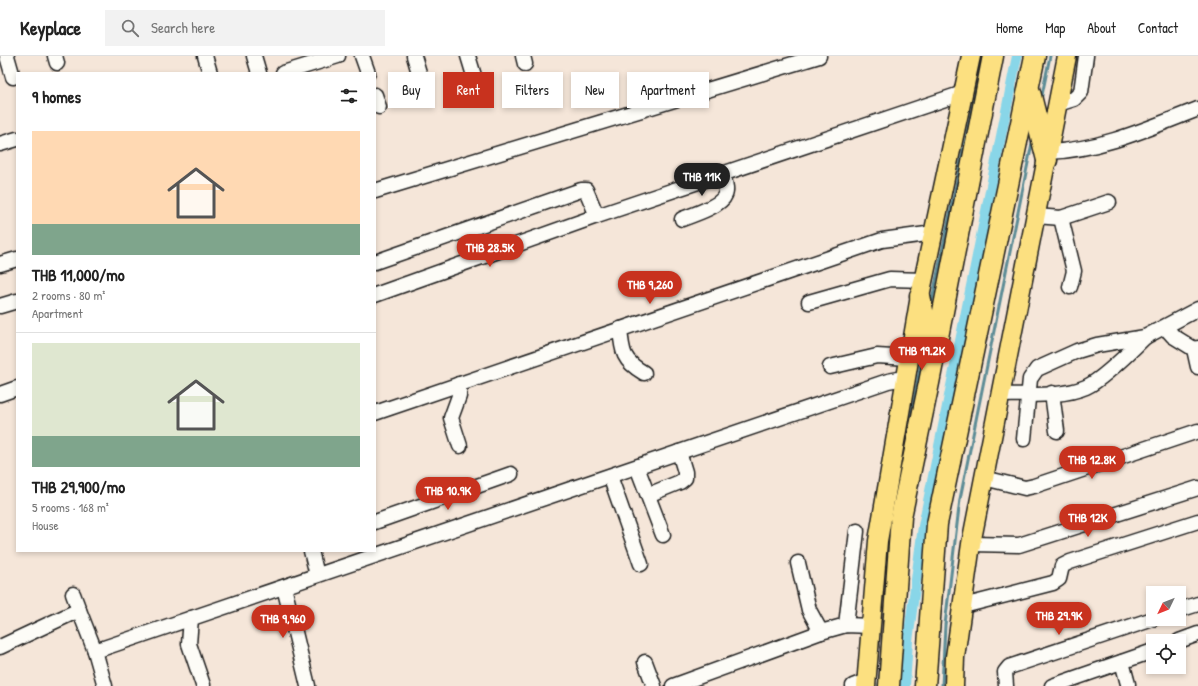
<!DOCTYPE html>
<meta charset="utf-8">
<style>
:root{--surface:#fff;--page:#f2f2f2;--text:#222;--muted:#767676;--line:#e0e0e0;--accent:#c8321e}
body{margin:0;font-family:"Patrick Hand",sans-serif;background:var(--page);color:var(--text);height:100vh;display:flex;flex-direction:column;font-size:15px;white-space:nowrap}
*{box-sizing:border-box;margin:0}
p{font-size:13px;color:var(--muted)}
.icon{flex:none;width:22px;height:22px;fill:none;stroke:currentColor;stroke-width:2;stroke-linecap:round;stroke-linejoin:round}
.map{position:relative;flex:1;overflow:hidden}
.drawer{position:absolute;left:16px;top:16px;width:360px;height:480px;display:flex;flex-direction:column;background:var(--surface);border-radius:0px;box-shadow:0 2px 6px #0003}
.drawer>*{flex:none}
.banner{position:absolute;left:388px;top:16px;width:380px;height:36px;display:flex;gap:8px}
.needle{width:26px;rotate:227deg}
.tools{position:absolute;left:1146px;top:530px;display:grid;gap:8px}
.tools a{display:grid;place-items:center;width:40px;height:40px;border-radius:0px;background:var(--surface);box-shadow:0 2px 6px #0003;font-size:20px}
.price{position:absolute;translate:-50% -34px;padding:0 9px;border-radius:14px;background:var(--accent);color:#fff;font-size:13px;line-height:26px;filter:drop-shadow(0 1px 2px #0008)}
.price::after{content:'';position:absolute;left:50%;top:24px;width:12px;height:9px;margin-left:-6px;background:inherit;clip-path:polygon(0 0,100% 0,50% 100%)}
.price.active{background:#222;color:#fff}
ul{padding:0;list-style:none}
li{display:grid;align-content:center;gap:8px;height:212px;padding:0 16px}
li+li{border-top:1px solid var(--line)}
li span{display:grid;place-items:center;height:124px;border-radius:0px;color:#555}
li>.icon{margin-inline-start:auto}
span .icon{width:72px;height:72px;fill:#fffc;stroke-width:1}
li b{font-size:17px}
h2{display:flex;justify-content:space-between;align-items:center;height:48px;padding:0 16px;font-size:17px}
.chip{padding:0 14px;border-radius:0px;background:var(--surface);box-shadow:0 2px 6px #0003;font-size:14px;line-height:36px}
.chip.active{background:var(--accent);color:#fff}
header{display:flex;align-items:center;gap:24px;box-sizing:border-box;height:56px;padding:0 20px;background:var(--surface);border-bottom:1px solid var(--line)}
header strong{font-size:19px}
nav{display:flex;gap:22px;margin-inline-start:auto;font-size:14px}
.search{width:280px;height:36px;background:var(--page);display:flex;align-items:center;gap:10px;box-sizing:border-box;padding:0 14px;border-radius:0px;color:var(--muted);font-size:15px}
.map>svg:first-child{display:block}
</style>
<header>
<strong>Keyplace</strong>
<div class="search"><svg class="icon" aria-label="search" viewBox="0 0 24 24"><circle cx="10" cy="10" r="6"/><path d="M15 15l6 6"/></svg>Search here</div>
<nav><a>Home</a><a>Map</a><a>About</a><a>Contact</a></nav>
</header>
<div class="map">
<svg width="1198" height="630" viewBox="0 0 1198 630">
<rect width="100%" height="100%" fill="#f5e6d9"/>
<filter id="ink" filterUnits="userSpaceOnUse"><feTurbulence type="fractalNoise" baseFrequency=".025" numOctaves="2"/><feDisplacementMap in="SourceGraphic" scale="8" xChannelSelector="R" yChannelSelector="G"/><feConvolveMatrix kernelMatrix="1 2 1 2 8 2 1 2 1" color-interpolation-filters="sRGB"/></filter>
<g filter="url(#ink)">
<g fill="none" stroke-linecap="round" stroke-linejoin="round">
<!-- stream -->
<g stroke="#5d8c96" stroke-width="3">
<polyline points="1041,44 1050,0"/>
<polyline points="931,249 983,0"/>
<polyline points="905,396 923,295"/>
<polyline points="879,630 880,620"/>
<polyline points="942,630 945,569 960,443 1033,82"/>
</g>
<!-- canal -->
<polyline stroke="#89d6e8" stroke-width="10" points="905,630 908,585 923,470 1017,0"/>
<!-- minor casing -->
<g stroke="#1c1c1c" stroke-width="17">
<g id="minor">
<polyline points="7,0 13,21"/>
<polyline points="55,0 57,7"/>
<polyline points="205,0 210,17"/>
<polyline points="254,0 259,17"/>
<polyline points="362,0 368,17"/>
<polyline points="414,0 426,40"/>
<polyline points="468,0 475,23"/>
<polyline points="523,0 525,8"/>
<polyline points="283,17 338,0"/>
<polyline points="375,39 379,51"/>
<polyline points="1058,48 1074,43 1081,36 1086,0"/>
<polyline points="0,88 17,83"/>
<path d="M1048,96C1101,94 1149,72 1198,53"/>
<polyline points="375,135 819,0"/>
<polyline points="1036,160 1061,162 1109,146"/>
<polyline points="1061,162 1074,215 1070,231"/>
<path d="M682,163C693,159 721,150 725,139C728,133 724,124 723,118"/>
<polyline points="375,206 581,134 586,134 597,160 963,37"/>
<polyline points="0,208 17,203"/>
<polyline points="375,239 597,160"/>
<polyline points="809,246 890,223 924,224"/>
<polyline points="0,250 17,245"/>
<polyline points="1165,271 1173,280 1194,293 1198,292"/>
<path d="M620,273C622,296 623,305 644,317"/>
<polyline points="1194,293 1198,311"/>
<polyline points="830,311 877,300 909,302"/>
<polyline points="459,328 459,340 451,362 460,390"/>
<polyline points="1052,337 1057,375"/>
<polyline points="0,338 17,332"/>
<path d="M1000,339C1028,338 1060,342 1086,331C1102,324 1132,294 1145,281"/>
<polyline points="375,357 882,184 934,177"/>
<polyline points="1024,383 1030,323 1037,313 1077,295 1097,289 1145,281 1198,253"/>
<polyline points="637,411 663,479"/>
<polyline points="610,420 641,508"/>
<polyline points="984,422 1025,432 1034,430 1198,375"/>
<polyline points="648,439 680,426 685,422 685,416 679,396"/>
<polyline points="375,466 511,418"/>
<polyline points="971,488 1019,489 1198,432"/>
<polyline points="311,495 317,519"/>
<polyline points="798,507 809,554 821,576 846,569 871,570"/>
<polyline points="284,531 308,630"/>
<polyline points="73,538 79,554"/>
<polyline points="963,550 1053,527 1059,523 1062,510 1070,506 1198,465"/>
<polyline points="1179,554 1198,548"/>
<polyline points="191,562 189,588 203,629"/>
<polyline points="846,569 857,475"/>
<polyline points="1179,585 1198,578"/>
<polyline points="0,591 79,554 95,595 888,325 904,322"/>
<polyline points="95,595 105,630"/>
<polyline points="645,606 654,630"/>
<polyline points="1122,606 1128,628"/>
<polyline points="673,630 821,576"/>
<polyline points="853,630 866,625"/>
<polyline points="1006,630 1005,616 1009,611 1153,563"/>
<polyline points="1052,630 1153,595"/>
</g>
</g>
<!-- major casing -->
<g stroke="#1c1c1c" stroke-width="21">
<g id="major">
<polyline points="866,630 878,485 920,240 971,0"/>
<polyline points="954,630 955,601 971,488 1067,0"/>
</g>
</g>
<!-- highway casing -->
<g stroke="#1c1c1c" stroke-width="23">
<g id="highway">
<polyline points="1030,36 1047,104"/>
<polyline points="920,240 931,295"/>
<polyline points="889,630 901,461 929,327 993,0"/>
<polyline points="925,630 937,468 1035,0"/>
</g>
</g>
<!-- minor -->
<use href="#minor" stroke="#fdfcf7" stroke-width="14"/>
<!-- major -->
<use href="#major" stroke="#fce080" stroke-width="18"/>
<!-- highway -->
<use href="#highway" stroke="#fce080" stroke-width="20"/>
</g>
</g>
</svg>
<div class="tools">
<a><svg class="needle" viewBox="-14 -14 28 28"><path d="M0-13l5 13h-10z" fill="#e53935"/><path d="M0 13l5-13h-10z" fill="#767676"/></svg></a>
<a><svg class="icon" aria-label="locate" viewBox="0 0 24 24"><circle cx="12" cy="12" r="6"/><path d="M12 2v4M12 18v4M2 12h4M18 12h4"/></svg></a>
</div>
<b class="price active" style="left:702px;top:141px">THB 11K</b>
<b class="price" style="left:490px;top:212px">THB 28.5K</b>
<b class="price" style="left:650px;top:249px">THB 9,260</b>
<b class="price" style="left:922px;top:315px">THB 19.2K</b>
<b class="price" style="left:1092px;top:424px">THB 12.8K</b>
<b class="price" style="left:448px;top:455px">THB 10.9K</b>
<b class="price" style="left:1088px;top:482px">THB 12K</b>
<b class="price" style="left:1059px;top:580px">THB 29.9K</b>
<b class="price" style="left:283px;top:583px">THB 9,960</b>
<div class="banner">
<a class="chip">Buy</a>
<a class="chip active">Rent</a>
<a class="chip">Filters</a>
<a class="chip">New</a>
<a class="chip">Apartment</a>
</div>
<section class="drawer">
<h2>9 homes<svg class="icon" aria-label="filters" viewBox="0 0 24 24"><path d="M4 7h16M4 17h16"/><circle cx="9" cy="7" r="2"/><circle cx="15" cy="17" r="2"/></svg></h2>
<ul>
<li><span style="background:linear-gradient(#ffd9b3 75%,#7fa58c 0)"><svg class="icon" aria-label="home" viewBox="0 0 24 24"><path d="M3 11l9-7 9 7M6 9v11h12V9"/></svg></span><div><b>THB 11,000/mo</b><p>2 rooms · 80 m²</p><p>Apartment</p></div></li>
<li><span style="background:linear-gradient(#dfe7d0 75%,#7fa58c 0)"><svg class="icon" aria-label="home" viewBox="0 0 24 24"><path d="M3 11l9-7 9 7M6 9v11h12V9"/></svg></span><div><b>THB 29,900/mo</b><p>5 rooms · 168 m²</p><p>House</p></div></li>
</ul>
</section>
</div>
